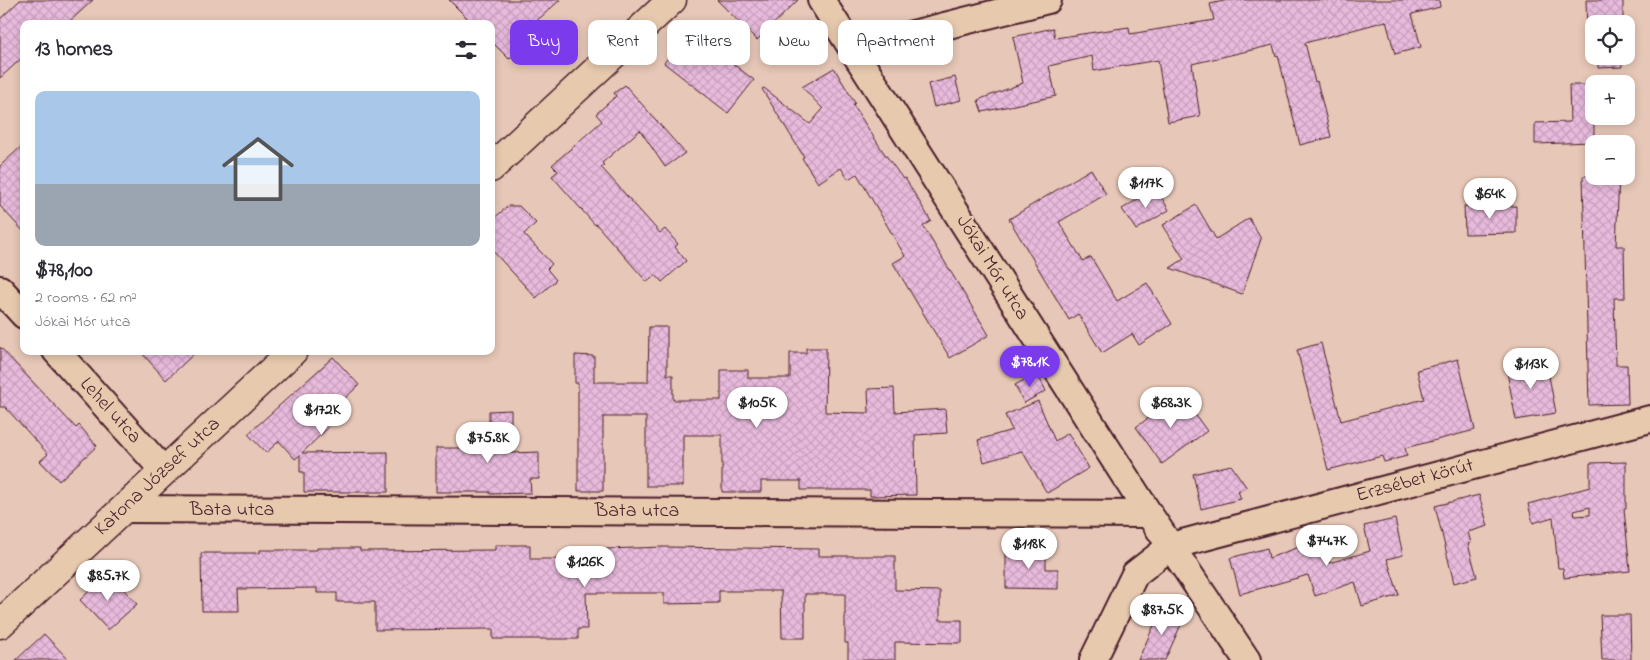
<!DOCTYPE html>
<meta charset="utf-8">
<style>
:root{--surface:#fff;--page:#f2f2f3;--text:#2b2b33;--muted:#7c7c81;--line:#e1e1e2;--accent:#7c3aed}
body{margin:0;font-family:"Indie Flower",sans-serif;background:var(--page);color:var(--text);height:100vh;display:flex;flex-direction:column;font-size:19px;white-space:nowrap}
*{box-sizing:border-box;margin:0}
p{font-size:16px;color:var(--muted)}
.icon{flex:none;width:28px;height:28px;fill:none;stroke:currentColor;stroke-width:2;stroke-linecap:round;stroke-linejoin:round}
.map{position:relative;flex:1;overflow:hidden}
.sheet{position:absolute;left:20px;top:20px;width:475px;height:335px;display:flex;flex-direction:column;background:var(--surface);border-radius:10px;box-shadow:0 2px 8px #0003}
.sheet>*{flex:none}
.guide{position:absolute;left:510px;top:20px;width:475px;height:45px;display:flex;gap:10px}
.fabs{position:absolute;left:1585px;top:15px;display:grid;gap:10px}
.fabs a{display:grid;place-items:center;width:50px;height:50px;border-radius:10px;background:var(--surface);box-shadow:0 2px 8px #0003;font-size:25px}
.price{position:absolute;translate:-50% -42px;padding:0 11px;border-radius:18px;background:#fff;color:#222;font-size:16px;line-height:32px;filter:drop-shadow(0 1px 2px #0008)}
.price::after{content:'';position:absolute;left:50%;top:30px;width:15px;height:11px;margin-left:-8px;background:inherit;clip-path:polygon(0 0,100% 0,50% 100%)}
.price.active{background:var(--accent);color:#fff}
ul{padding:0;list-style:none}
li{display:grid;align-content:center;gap:10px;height:265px;padding:0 15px}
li+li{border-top:1px solid var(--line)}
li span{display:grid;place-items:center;height:155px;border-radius:10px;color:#555}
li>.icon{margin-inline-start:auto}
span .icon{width:90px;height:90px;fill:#fffc;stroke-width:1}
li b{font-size:21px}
h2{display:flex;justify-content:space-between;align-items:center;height:60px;padding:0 15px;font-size:21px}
.chip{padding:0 18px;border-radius:10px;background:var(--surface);box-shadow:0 2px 8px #0003;font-size:18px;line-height:45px}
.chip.active{background:var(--accent);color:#fff}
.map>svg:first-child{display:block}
</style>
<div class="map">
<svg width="1650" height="660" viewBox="0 0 1650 660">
<defs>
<pattern id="building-cross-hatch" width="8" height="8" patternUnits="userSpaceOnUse" patternTransform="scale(1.25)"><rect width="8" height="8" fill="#e8badc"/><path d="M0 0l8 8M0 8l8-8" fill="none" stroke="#c89fbd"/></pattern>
</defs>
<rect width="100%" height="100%" fill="#e7c7b7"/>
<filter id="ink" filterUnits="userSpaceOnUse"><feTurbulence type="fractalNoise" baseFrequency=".02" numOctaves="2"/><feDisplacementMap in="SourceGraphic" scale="10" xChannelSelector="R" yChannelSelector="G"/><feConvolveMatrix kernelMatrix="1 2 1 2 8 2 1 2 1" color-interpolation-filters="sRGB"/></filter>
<g filter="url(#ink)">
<!-- building -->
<g fill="url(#building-cross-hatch)" stroke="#4a1f2b" fill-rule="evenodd">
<polygon points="20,0 93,0 67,24 24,24 24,56 0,78 0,19"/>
<polygon points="449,0 560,0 532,25 537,30 509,59 491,41 491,24 473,24"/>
<polygon points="717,0 798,0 757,40"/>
<polygon points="1228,0 1439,0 1440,7 1412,14 1421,47 1395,54 1386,21 1305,43 1315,82 1317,81 1331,137 1300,145 1278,55 1276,56 1273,45 1192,64 1200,116 1168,122 1158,60 1094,71 1092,56 1049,66 1056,96 982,112 978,100 1023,83 1013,37 1053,28 1055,38 1129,27 1130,34 1214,20 1210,4"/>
<polygon points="1586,0 1623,0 1623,24 1594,24 1594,34 1587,34"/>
<polygon points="689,30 754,80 728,113 664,63"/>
<polygon points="1598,56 1621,56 1622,67 1598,68"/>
<polygon points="834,68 855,103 853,105 882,150 903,179 905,178 931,221 923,226 989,335 950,358 893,263 905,256 857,174 848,179 841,168 818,183 802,158 804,157 762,89 764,88 810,124 823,109 802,87"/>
<polygon points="955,77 961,100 934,107 928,84"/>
<polygon points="625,85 685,153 665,167 640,130 602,163 604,165 601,167 660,233 665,229 678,244 675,247 686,261 662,282 656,275 647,282 596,224 595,225 552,176 558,171 552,165 602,121 596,114 616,96 614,93"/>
<polygon points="1569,85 1594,85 1594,142 1535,144 1535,123 1570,122"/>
<polygon points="24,144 24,232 0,206 0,166"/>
<polygon points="1091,169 1106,194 1059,222 1083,261 1091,257 1117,301 1147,283 1172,324 1139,345 1132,334 1102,353 1078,314 1069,320 1009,219"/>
<polygon points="1583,176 1619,176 1616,246 1624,246 1625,298 1614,298 1616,365 1627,365 1628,404 1589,405"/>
<polygon points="1156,188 1169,210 1136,230 1122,209"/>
<polygon points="1196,205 1216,239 1249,218 1261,239 1242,294 1170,268 1184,259 1163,225"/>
<polygon points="508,206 519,206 536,223 524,234 552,264 547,269 556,280 536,298 491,249 491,221"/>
<polygon points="1464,206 1516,206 1516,233 1465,234"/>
<polygon points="649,327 667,327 667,375 673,375 673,400 721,400 721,370 748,370 748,378 790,378 790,353 806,353 806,348 826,348 825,412 869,413 868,389 894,388 895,412 945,409 947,433 915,435 916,495 870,496 870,490 801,490 801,481 761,481 761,492 722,492 722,435 683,435 683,486 646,486 646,417 603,417 603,491 578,491 578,383 575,383 575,355 594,356 594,382 648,382"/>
<polygon points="1321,343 1341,421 1424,399 1417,370 1458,359 1475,430 1405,448 1407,456 1384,462 1382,456 1328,470 1297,350"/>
<polygon points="0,347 76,428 79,425 97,446 59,481 40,461 48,454 5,407 0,407"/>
<polygon points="140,351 197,351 166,380"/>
<polygon points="333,357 359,385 324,418 331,425 302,453 388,452 388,492 304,492 304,472 300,472 300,455 295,459 279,441 266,453 248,434"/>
<polygon points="1546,360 1556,413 1516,420 1506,367"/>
<polygon points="1037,373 1046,391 1024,403 1015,385"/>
<polygon points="1181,395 1207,431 1162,464 1136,427"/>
<polygon points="1038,401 1055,441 1068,433 1089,468 1047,493 1022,451 984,462 978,440 1012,430 1005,415"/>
<polygon points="511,410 511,453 539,452 539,479 530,479 531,493 490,494 490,492 436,492 436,448 489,448 489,411"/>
<path d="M1626,462V509H1624L1630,571L1564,578L1563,568H1558L1553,517L1533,523L1528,504L1590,487V463ZM1590,507V515L1575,516L1574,511Z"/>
<polygon points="1231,465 1247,488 1238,491 1241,499 1201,509 1193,474"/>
<polygon points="1479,495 1488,526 1468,532 1471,543 1468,544 1477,577 1454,583 1435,506"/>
<polygon points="1395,519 1403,555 1387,559 1399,595 1362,606 1355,582 1315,596 1308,575 1240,594 1230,558 1267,548 1269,558 1321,539 1329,563 1370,551 1364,526"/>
<polygon points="495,545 530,545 530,559 606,559 606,549 664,547 819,549 819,556 895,556 895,590 940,591 940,620 962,620 962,643 895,642 895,660 848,660 848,643 845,643 845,594 805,594 805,638 782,638 781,591 719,591 719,603 664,604 664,593 586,593 587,629 578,629 578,639 493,639 493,629 375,630 375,602 337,602 337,593 317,593 317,588 238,589 239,611 202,611 201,553 260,553 260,550 317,550 317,548 360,548 360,551 495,550"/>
<polygon points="1006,549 1046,550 1046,569 1058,569 1058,589 1006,588"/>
<polygon points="108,573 137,604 108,630 80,600"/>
<polygon points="1162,608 1184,618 1165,660 1138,660"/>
<polygon points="1600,615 1630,615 1631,660 1602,660"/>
<polygon points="44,634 69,660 16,660"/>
</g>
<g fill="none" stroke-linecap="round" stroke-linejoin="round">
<!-- minor casing -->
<g stroke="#4a1f2b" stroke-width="30">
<g id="minor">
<polyline points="821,0 1149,514 1247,660"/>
<polyline points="853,49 1048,0"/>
<polyline points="0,289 24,315"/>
<polyline points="56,351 164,471"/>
<polyline points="124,509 1149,514"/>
<polyline points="1093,660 1135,574 1171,546 1650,419"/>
</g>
</g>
<!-- secondary casing -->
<g stroke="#4a1f2b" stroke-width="31">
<g id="secondary">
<polyline points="491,168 672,0"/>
<polyline points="0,624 293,351"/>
</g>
</g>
<!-- minor -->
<use href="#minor" stroke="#e7caae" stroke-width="26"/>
<!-- secondary -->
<use href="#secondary" stroke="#e7caae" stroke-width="28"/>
</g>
</g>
<g text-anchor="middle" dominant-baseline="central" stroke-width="4.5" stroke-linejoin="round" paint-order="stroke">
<!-- street labels -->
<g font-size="20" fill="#4a1f2b" stroke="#e7caae">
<text transform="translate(992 268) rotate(58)">Jókai Mór utca</text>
<text transform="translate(110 411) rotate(48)">Lehel utca</text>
<text transform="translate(158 477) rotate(-43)">Katona József utca</text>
<text transform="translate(1415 481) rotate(-15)">Erzsébet körút</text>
<text x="232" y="510">Bata utca</text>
<text x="637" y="511">Bata utca</text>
</g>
</g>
</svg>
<div class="fabs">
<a><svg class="icon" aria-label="locate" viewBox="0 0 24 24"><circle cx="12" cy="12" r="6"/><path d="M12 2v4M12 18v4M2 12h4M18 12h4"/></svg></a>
<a>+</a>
<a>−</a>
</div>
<b class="price" style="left:1146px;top:209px">$117K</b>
<b class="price" style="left:1490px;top:220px">$64K</b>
<b class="price active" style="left:1030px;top:388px">$78.1K</b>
<b class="price" style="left:1531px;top:390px">$113K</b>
<b class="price" style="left:757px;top:429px">$105K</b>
<b class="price" style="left:1171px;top:429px">$68.3K</b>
<b class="price" style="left:322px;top:436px">$172K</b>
<b class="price" style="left:488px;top:464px">$75.8K</b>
<b class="price" style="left:1327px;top:567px">$74.7K</b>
<b class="price" style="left:1029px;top:570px">$118K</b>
<b class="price" style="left:585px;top:588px">$126K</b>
<b class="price" style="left:108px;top:602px">$85.7K</b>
<b class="price" style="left:1162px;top:636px">$87.5K</b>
<div class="guide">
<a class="chip active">Buy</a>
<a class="chip">Rent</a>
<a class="chip">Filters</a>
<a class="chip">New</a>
<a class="chip">Apartment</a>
</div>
<section class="sheet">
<h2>13 homes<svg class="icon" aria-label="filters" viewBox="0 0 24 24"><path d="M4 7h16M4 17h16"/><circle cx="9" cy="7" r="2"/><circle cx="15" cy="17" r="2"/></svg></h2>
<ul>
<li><span style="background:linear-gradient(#a9c7e8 60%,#9aa5b1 0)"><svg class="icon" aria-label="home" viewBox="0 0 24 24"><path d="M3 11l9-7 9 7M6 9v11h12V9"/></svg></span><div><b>$78,100</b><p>2 rooms · 62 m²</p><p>Jókai Mór utca</p></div></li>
</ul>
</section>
</div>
